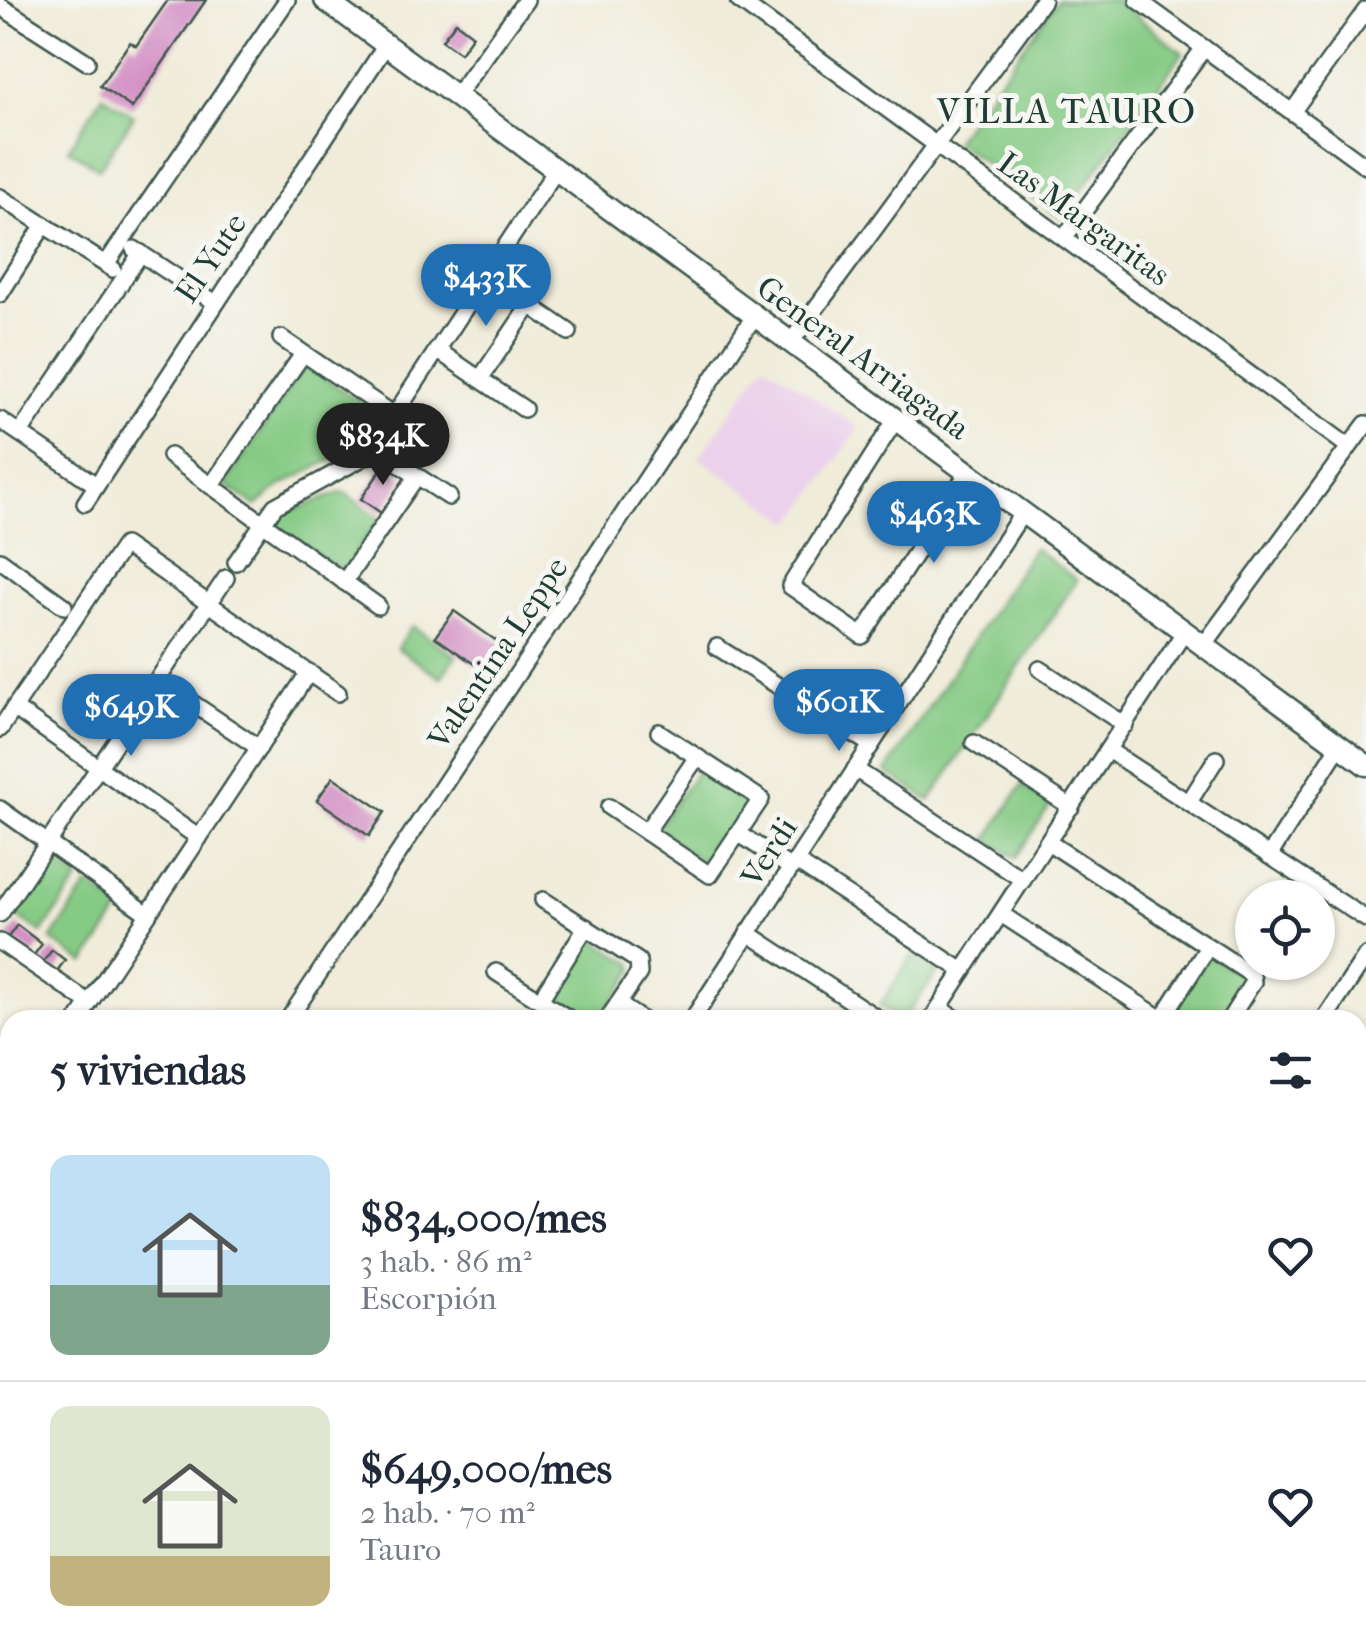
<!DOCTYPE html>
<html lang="es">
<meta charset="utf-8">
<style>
:root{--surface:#fff;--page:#f2f2f3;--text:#1f2937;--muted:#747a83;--line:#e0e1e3;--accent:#1f6fb2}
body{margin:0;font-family:"IM FELL French Canon",serif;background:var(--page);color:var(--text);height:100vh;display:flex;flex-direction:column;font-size:38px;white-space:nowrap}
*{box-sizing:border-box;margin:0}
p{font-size:32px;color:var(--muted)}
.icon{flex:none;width:55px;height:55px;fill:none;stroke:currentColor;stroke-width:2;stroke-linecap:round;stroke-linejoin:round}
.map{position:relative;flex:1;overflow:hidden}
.side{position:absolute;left:0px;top:1010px;width:1368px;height:642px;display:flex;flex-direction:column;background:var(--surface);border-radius:30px 30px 0 0;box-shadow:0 2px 8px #0004}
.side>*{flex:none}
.controls{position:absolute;left:1235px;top:880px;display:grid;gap:20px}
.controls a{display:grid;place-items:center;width:100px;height:100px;border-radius:50%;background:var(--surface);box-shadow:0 2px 8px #0004;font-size:50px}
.price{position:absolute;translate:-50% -85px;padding:0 22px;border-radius:35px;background:var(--accent);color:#fff;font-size:32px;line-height:65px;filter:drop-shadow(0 2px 5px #0008)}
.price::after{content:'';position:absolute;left:50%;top:60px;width:30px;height:22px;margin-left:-15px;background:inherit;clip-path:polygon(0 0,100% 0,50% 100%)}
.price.active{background:#222;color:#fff}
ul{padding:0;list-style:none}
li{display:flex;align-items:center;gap:30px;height:250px;padding:0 50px}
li+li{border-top:2px solid var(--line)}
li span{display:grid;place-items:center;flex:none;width:280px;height:200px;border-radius:20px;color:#555}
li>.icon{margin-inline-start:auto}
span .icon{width:120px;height:120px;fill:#fffc;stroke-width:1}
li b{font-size:42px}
h2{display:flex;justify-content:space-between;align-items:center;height:120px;padding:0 50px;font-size:42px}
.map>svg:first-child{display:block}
</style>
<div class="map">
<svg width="1366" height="1652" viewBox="0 0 1366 1652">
<rect width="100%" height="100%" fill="#f6f6f2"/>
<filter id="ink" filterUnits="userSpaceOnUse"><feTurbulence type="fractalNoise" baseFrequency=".01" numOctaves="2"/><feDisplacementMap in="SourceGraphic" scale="20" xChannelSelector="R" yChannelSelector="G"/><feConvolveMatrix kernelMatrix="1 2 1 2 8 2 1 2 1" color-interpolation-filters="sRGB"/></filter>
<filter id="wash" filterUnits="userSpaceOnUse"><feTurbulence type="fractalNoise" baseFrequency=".0048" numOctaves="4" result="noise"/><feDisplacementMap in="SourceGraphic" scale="40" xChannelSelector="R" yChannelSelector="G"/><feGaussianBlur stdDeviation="2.25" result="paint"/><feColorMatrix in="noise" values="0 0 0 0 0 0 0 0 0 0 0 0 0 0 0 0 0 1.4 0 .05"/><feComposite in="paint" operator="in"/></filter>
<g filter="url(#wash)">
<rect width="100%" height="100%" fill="#f0ecd9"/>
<!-- built -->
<polygon fill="#ebd1eb" points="765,363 859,428 793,523 699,458"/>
<!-- green -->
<g fill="#86cb85" stroke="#52845c" stroke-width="2.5">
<polygon points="1058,0 1116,0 1183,53 1061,218 954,141"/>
<polygon points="103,95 134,116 99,169 68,149"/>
<polygon points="305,365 381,416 363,444 280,486 256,506 225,485"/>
<polygon points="343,492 380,518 343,572 274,525 281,514"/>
<polygon points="1034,548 1077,580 930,801 886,772"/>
<polygon points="412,626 456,656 441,678 397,648"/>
<polygon points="700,766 751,802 707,865 656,830"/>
<polygon points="1022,785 1051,804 1016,858 987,840"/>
<polygon points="52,860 79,879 42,933 14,914"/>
<polygon points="88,885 122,908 85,963 51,940"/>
<polygon points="590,938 632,963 634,970 600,1020 588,1020 554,993"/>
<polygon points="1209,954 1249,981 1224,1020 1179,1020 1170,1014"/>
<polygon points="912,956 938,972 902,1020 880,1005"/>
<polygon points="1364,1211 1366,1301 1358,1314 1358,1222"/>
<polygon points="10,1353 10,1423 0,1438 0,1365"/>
<polygon points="10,1473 10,1595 0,1587 0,1489"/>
<polygon points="1073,1643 1160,1643 1154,1652 1067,1652"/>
</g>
<g id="blocks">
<!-- building -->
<g fill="#d390c5">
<polygon points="168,0 206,0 132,108 100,86 130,42 136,46"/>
<polygon points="456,22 473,35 460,53 442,40"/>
<polygon points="385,464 405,478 381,513 361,499"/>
<polygon points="454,611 508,649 490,675 435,637"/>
<polygon points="333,777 385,812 369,836 317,800"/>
<polygon points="17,925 42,944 34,955 8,937"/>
<polygon points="52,950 65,960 57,971 43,962"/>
<polygon points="1358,1144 1366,1149 1363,1170 1358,1167"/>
<polygon points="1358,1393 1366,1399 1360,1420 1358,1418"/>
<polygon points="956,1642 987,1642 981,1652 971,1652"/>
<polygon points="1264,1642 1287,1642 1280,1652 1266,1652 1260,1648"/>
</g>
</g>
</g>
<g filter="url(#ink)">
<use href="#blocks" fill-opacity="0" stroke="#3e574d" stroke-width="2.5"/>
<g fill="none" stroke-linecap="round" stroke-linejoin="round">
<!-- street casing -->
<g stroke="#3e574d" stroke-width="20">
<g id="street">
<polyline points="738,0 1349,447"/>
<polyline points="1138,0 1366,166"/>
<polyline points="0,6 87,62"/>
<polyline points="456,96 526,0"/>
<polyline points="1292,112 1366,10"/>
<polyline points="0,197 113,269"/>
<polyline points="1064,238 1204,48"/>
<polyline points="134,249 214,302"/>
<polyline points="106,264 287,0"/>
<polyline points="486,275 569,332"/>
<polyline points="0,294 44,225"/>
<polyline points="281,338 394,415"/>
<polyline points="791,342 1043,0"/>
<polyline points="437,350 524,409"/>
<polyline points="480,379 530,305"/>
<polyline points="896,419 790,586 862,636 968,472"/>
<polyline points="0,420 96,485"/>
<polyline points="20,433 141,253"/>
<polyline points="373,447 449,497"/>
<polyline points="170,456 378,606"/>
<polyline points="211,486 303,354"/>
<polyline points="85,503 386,45"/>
<polyline points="0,560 64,606"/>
<polyline points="236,562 275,506 368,455 556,170"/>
<polyline points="344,582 417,476"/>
<polyline points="1204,645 1366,424"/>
<polyline points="717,647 871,745"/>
<polyline points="1040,669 1125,725"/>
<polyline points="158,680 259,748"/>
<polyline points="14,708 199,838"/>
<polyline points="0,729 124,545 338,693"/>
<polyline points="974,743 1071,807"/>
<polyline points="1108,750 1366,919"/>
<polyline points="855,769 1023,880"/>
<polyline points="1189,802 1216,759"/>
<polyline points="609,807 710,875 761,799 659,732"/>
<polyline points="0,809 148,914"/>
<polyline points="646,832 697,757"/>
<polyline points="738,833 791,868"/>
<polyline points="1048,842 1252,975 1253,982 1229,1020"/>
<polyline points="1269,856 1340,745"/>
<polyline points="795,861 963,971"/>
<polyline points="543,900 638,961 639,973 607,1020"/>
<polyline points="0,914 226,578"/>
<polyline points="1001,914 1163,1020"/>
<polyline points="748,933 880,1020"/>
<polyline points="0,942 89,1003"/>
<polyline points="496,972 571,1020"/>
<polyline points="540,1000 586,927"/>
<polyline points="618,1004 642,1020"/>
<polyline points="939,1008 958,1020"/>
<polyline points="1162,1019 1208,947"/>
<polyline points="78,1020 309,672"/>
<polyline points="288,1020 755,315"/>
<polyline points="692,1020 1023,512"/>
<polyline points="931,1020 1185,631"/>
<polyline points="1324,1020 1366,956"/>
<polyline points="0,1061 10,1068"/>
<polyline points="1358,1131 1366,1136"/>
<polyline points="0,1138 10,1123"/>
<polyline points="1358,1210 1366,1197"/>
<polyline points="1358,1349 1366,1336"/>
<polyline points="0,1359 10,1347"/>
<polyline points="0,1464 10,1447"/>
<polyline points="0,1597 10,1605"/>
<polyline points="53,1642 64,1652"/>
<polyline points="246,1642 257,1652"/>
<polyline points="680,1642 694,1652"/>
<polyline points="1023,1642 1038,1652"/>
<polyline points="1220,1642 1235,1652"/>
<polyline points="312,1652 320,1642"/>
<polyline points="517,1652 523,1642"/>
<polyline points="747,1652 753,1642"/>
<polyline points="816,1652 822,1642"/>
<polyline points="909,1652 915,1642"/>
<polyline points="1051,1652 1057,1642"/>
<polyline points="1162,1652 1168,1642"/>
</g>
</g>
<!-- secondary casing -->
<g stroke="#3e574d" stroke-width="25">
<g id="secondary">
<polyline points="325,0 1366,765"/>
<polyline points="0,1226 10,1234"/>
<polyline points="0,1243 10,1252"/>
<polyline points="1358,1579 1366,1566"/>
<polyline points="1358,1627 1366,1614"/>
<polyline points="466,1642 478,1652"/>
<polyline points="493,1642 504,1652"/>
<polyline points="1310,1652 1316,1642"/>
<polyline points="1342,1652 1348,1642"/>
</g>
</g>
<!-- street -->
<use href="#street" stroke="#fff" stroke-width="15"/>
<!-- secondary -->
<use href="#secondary" stroke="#fff" stroke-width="20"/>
</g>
</g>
<g text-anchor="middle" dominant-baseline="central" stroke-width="10" stroke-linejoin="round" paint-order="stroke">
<!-- street labels -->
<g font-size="32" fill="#1f3d34" stroke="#f6f6f2">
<text transform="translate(1084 219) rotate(36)">Las Margaritas</text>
<text transform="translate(211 258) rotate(-56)">El Yute</text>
<text transform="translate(863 358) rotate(36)">General Arriagada</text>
<text transform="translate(498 653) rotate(-56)">Valentina Leppe</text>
<text transform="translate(769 852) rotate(-57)">Verdi</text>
</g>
<!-- neighbourhood labels -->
<g font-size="35" letter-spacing="2.5" fill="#1f3d34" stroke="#f6f6f2">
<text x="1067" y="111">VILLA TAURO</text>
</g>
</g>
</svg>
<div class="controls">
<a><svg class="icon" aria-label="locate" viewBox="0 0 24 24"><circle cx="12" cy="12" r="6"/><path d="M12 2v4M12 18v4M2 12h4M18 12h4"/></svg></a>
</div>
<b class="price" style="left:486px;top:329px">$433K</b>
<b class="price active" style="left:383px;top:488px">$834K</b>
<b class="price" style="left:934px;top:566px">$463K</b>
<b class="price" style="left:839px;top:754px">$601K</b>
<b class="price" style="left:131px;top:759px">$649K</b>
<section class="side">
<h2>5 viviendas<svg class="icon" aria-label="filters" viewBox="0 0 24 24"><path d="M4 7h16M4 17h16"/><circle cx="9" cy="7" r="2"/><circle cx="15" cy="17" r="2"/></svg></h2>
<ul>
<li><span style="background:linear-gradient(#bfe0f5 65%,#7fa58c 0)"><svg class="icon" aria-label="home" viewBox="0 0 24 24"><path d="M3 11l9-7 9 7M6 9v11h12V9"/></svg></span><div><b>$834,000/mes</b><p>3 hab. · 86 m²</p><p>Escorpión</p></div><svg class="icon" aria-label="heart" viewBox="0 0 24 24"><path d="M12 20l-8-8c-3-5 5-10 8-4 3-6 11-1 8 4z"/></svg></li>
<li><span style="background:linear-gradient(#dfe7d0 75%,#c2b280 0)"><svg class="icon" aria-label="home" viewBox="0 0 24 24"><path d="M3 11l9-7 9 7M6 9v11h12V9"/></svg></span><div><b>$649,000/mes</b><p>2 hab. · 70 m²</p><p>Tauro</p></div><svg class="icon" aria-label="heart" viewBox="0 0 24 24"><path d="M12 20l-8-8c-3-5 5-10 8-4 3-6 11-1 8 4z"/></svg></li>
</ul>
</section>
</div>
